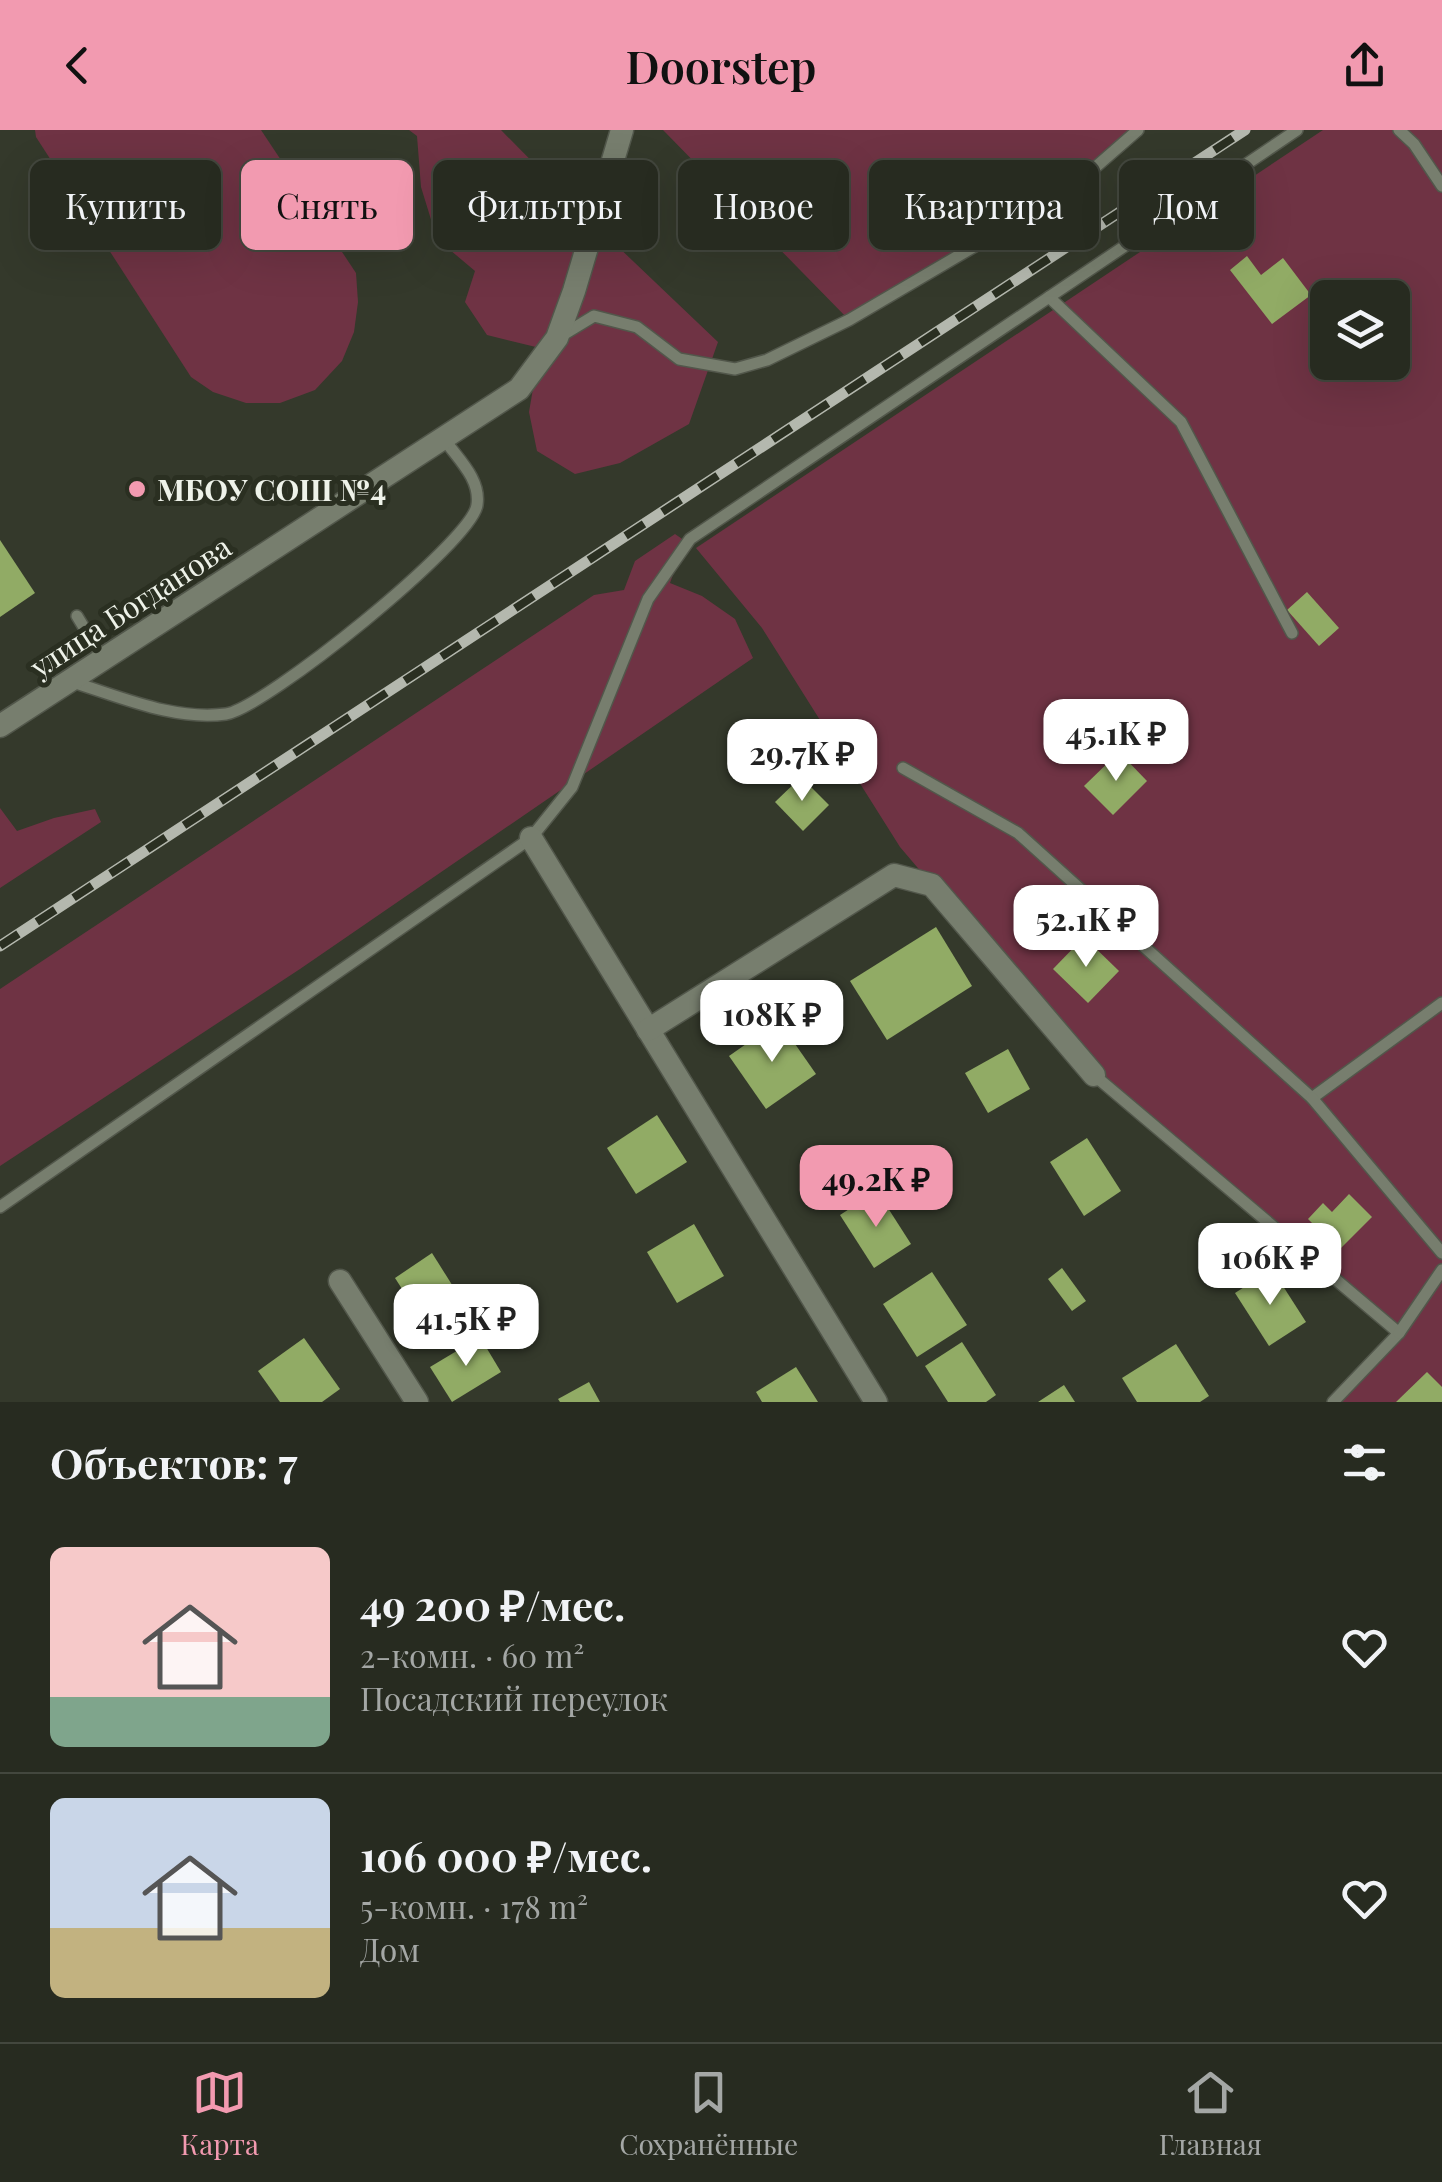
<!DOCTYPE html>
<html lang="ru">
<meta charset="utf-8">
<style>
:root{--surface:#272b20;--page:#33372d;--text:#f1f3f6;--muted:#a4a7a5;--line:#43473e;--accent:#f29ab0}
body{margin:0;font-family:"Playfair Display",serif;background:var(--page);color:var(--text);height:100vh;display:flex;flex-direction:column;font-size:38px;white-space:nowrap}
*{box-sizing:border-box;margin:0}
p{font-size:32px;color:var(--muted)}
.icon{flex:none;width:55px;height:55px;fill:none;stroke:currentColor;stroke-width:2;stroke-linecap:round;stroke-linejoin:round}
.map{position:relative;height:1272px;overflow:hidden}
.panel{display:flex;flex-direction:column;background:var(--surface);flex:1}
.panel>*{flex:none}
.hud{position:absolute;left:30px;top:30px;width:1382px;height:90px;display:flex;gap:20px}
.buttons{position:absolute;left:1310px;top:150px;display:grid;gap:20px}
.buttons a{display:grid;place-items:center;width:100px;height:100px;border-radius:15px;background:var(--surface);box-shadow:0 10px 40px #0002,0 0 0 2px var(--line);font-size:50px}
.price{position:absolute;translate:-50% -85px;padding:0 22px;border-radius:20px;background:#fff;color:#222;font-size:32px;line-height:65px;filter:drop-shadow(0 2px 5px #0008)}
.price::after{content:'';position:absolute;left:50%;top:60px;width:30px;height:22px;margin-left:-15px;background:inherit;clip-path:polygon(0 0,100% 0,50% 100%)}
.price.on{background:var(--accent);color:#111}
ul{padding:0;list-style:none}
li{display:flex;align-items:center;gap:30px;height:250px;padding:0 50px}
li+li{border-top:2px solid var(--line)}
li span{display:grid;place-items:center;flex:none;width:280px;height:200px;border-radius:15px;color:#555}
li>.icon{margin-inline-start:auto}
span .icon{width:120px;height:120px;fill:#fffc;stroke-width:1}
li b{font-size:42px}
h2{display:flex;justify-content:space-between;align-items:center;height:120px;padding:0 50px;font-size:42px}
.tag{padding:0 35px;border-radius:15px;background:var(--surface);box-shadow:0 10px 40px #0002,0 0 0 2px var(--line);font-size:35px;line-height:90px}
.tag.on{background:var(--accent);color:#111}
header{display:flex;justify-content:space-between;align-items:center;height:130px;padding:0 50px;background:var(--accent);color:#111;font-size:45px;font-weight:600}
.tab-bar{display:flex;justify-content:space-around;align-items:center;height:140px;border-top:2px solid var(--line);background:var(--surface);font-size:28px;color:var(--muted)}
.tab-bar a{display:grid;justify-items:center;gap:5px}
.tab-bar .on{color:var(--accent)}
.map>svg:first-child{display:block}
</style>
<header><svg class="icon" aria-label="back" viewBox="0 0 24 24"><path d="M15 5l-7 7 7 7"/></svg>Doorstep<svg class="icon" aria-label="share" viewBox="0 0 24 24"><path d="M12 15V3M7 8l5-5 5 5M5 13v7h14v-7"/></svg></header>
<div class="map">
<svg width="1442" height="1272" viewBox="0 0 1442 1272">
<rect width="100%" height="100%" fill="#34392b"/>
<!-- green -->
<g fill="#6f3344" fill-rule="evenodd">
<polygon points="35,0 261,0 356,143 358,172 354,202 342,231 315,260 280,273 246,273 213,262 191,247 36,7"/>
<polygon points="409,0 501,0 569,69 572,112 613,112 718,212 689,294 620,333 575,344 537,321 529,282 540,218 487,205 465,172 475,141 437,109 421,57 417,6"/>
<polygon points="663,0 1138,0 1067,62 849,190"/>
<path d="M1323,0H1442V1272H1333L1398,1204L1094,945L900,717L762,498L696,418ZM1328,168H1392V232H1328Z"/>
<polygon points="675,404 685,411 670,453 702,466 735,489 753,528 300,839 0,1036 0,859 594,465 624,460 635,431"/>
<polygon points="0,678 17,701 54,688 95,679 101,692 0,758"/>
</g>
<!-- building -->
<g fill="#91ab65">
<polygon points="1247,126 1261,145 1283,128 1311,165 1272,194 1230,140"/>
<polygon points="0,410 35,463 0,487"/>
<polygon points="1307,462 1339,498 1319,516 1287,480"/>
<polygon points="1119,622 1147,651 1113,685 1084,656"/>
<polygon points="801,647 829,675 803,701 775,672"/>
<polygon points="936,797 972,856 887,910 850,851"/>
<polygon points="1084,807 1119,841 1088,873 1053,839"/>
<polygon points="779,891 816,944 766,979 729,926"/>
<polygon points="1008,919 1030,959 988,983 965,943"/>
<polygon points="657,985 687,1032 636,1064 607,1018"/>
<polygon points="1087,1008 1121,1061 1084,1086 1050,1032"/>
<polygon points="877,1061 911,1114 874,1138 840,1085"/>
<polygon points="1349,1064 1372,1087 1339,1120 1308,1089 1323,1073 1332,1082"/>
<polygon points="694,1094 724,1146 677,1173 647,1122"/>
<polygon points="432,1123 466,1177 429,1201 395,1148"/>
<polygon points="1062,1138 1086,1171 1072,1181 1048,1149"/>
<polygon points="1272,1139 1306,1192 1269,1216 1235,1163"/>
<polygon points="932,1142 967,1195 917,1227 883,1174"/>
<polygon points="480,1207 501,1242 452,1272 430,1237"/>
<polygon points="304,1208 340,1259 322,1272 280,1272 258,1241"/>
<polygon points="962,1212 996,1265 986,1272 948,1272 925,1236"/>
<polygon points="1176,1214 1209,1266 1200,1272 1137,1272 1122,1248"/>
<polygon points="796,1237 818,1272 762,1272 756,1262"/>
<polygon points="1427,1242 1442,1257 1442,1272 1396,1272"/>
<polygon points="589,1252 600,1272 560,1272 558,1269"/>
<polygon points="1064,1255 1075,1272 1038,1272"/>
</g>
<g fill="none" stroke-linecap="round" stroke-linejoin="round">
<!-- lane casing -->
<g stroke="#52574b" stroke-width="14">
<g id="lane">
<polyline points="1399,0 1414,14 1442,56"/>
<polyline points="1049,167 1181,292 1292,503"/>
<polyline points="561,206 594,186 637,197 679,229 735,239 767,230 849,190 1067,62 1138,0"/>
<polyline points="77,486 103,529"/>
<path d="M69,551C119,566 173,591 226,584C265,578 472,412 477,375C481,349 458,329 444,309"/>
<polyline points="903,638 1018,703 1312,968 1442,873"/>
<polyline points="1094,945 1399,1203 1333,1272"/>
<polyline points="1312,968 1442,1123"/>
<polyline points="0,1077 531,708 572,657 648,469 690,409 1297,0"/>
<polyline points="1399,1203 1442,1140"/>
</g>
</g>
<!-- street casing -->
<g stroke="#52574b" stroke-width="25">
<g id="street">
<polyline points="0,596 519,259 557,208 574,161 622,0"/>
<polyline points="531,708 876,1272"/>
<polyline points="648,900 894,745 932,755 1094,945"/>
<polyline points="340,1151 417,1272"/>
</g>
</g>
<!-- lane -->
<use href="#lane" stroke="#777e6e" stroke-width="11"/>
<!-- street -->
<use href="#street" stroke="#777e6e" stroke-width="22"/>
<!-- rail casing -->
<g stroke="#b4b8ae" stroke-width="11">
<polyline id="rail" points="0,816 1245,0"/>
</g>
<!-- rail -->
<use href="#rail" stroke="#2a2f21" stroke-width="8" stroke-dasharray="22" stroke-linecap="butt"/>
</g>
<!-- markers -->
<circle fill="#f29ab0" stroke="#2a2f21" stroke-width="4" cx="137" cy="359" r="10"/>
<g text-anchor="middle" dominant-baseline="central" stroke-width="10" stroke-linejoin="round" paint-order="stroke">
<!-- poi labels -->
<g font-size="30" font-weight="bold" fill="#eef2e9" stroke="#2a2f21" text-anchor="start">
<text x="157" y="359">МБОУ СОШ №4</text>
</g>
<!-- street labels -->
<g font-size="30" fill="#eef2e9" stroke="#2a2f21">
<text transform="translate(130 476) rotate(-33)">улица Богданова</text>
</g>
</g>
</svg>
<div class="buttons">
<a><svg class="icon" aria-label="layers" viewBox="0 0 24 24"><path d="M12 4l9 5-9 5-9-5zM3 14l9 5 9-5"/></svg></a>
</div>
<b class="price" style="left:1116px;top:654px">45.1K ₽</b>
<b class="price" style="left:802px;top:674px">29.7K ₽</b>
<b class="price" style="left:1086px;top:840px">52.1K ₽</b>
<b class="price" style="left:772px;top:935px">108K ₽</b>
<b class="price on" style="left:876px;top:1100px">49.2K ₽</b>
<b class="price" style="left:1270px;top:1178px">106K ₽</b>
<b class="price" style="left:466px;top:1239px">41.5K ₽</b>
<div class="hud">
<a class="tag">Купить</a>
<a class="tag on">Снять</a>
<a class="tag">Фильтры</a>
<a class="tag">Новое</a>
<a class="tag">Квартира</a>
<a class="tag">Дом</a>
</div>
</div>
<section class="panel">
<h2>Объектов: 7<svg class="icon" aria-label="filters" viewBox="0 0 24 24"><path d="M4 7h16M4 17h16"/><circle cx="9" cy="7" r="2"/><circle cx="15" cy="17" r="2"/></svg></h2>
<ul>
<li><span style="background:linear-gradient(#f6c9c9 75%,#7fa58c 0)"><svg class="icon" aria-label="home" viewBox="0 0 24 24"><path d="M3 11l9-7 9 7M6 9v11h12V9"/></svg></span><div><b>49 200 ₽/мес.</b><p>2-комн. · 60 m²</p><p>Посадский переулок</p></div><svg class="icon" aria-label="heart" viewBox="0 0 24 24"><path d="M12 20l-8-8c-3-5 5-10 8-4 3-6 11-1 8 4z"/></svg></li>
<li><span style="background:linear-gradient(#c9d6e8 65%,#c2b280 0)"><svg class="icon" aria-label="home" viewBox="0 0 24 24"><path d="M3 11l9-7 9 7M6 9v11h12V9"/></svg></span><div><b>106 000 ₽/мес.</b><p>5-комн. · 178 m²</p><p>Дом</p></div><svg class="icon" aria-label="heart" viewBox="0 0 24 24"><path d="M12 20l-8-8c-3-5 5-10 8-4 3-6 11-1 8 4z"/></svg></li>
</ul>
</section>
<nav class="tab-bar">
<a class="on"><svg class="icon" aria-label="map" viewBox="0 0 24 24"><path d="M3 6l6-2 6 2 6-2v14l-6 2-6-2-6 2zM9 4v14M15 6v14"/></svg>Карта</a>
<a><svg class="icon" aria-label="saved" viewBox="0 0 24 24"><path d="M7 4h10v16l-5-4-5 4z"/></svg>Сохранённые</a>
<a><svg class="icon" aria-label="home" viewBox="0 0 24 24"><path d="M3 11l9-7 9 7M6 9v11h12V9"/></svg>Главная</a>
</nav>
